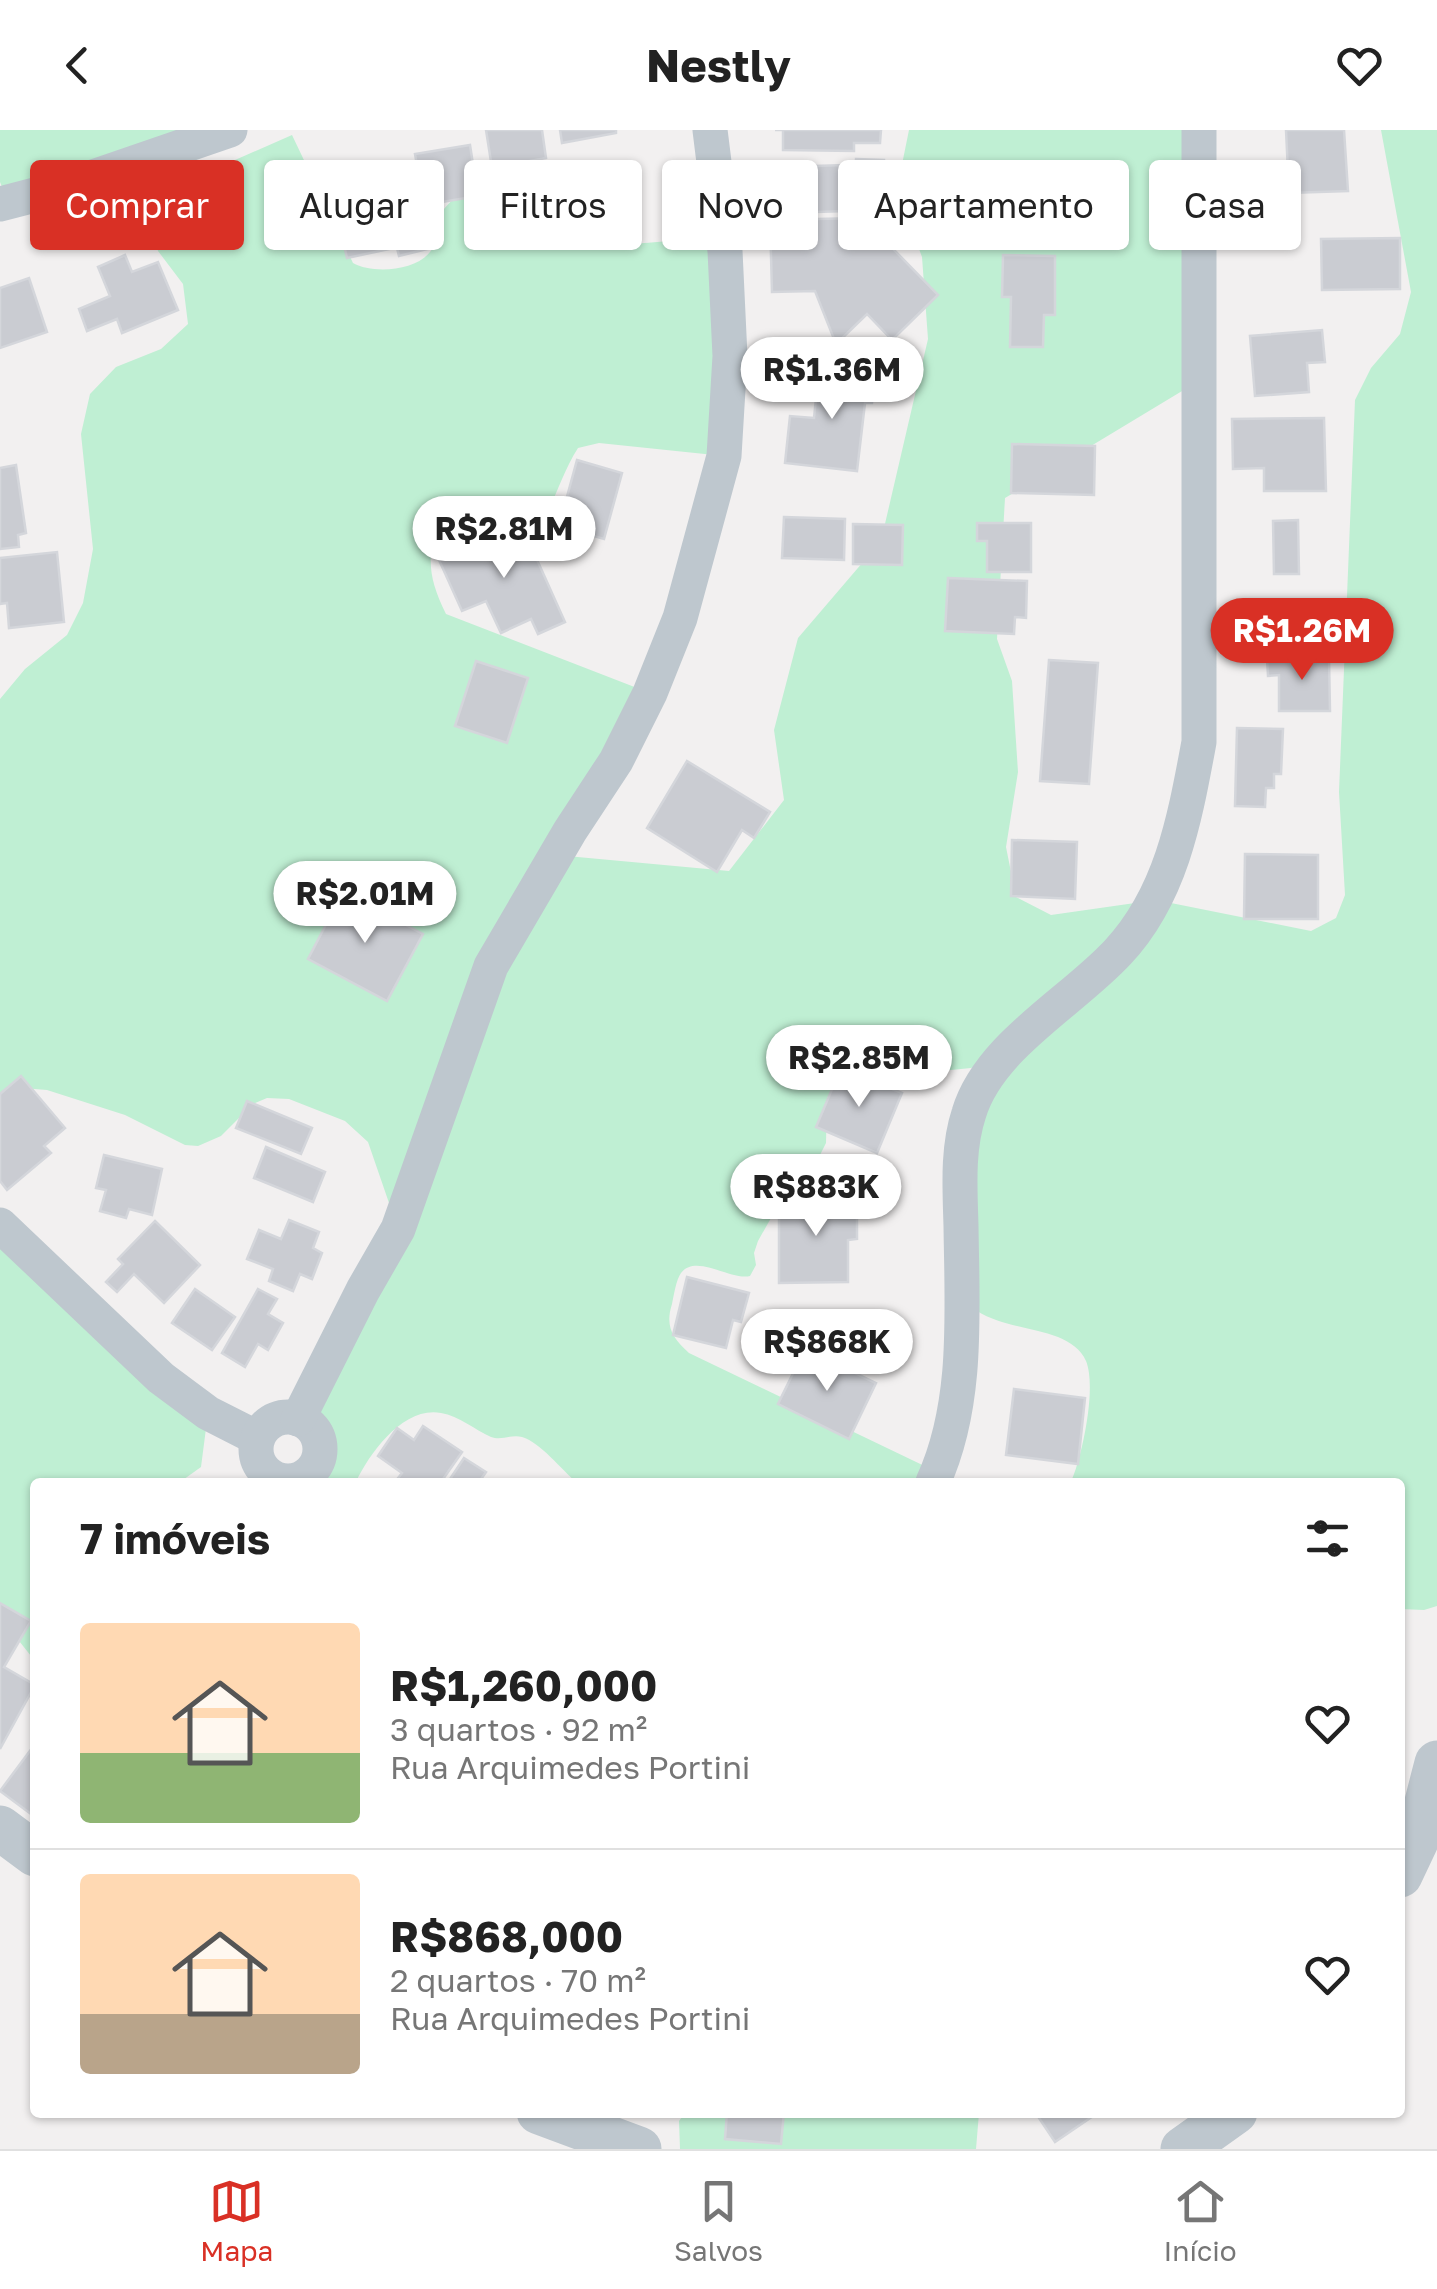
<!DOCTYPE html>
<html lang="pt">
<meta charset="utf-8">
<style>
:root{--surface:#fff;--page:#f6f6f6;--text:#222;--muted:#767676;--line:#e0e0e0;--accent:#d93025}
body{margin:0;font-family:"Golos Text",sans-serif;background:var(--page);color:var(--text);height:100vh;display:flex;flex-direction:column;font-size:38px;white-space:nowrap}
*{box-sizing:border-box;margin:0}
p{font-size:32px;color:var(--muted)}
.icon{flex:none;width:55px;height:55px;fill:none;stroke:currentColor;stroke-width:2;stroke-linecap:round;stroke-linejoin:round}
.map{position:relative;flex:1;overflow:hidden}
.panel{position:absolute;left:30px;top:1348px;width:1375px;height:640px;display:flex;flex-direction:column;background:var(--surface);border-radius:10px;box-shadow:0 2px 8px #0004}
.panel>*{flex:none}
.banner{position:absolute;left:30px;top:30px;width:1378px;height:90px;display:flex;gap:20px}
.price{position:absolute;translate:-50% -85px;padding:0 22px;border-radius:35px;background:#fff;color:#222;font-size:32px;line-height:65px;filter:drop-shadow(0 2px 5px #0008)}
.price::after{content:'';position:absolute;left:50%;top:60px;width:30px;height:22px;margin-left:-15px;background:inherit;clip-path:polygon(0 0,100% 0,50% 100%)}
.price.on{background:var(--accent);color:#fff}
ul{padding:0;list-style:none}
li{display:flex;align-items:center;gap:30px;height:250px;padding:0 50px}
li+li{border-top:2px solid var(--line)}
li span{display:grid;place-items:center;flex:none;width:280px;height:200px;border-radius:10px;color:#555}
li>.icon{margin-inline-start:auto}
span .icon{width:120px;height:120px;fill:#fffc;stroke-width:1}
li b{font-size:42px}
h2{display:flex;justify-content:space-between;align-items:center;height:120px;padding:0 50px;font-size:42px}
.tag{padding:0 35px;border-radius:10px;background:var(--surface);box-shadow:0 2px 8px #0004;font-size:35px;line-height:90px}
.tag.on{background:var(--accent);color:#fff}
header{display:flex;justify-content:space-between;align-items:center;height:130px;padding:0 50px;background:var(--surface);font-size:45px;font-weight:700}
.tab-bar{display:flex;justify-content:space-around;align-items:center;height:140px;border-top:2px solid var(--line);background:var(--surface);font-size:28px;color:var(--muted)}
.tab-bar a{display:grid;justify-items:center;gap:5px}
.tab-bar .on{color:var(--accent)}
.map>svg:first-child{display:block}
</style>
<header><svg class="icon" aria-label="back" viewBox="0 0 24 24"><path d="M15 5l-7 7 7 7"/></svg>Nestly<svg class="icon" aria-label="heart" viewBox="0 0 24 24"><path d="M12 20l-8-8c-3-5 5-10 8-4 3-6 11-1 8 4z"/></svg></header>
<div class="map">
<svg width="1437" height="2019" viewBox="0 0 1437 2019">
<rect width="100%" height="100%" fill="#f2f0f0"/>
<!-- green -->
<g fill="#bfefd3">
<polygon points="0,0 188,0 6,67 0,52"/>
<path d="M909,0H1199L1197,252L1005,368L997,509L1012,551L1018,642L1006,717L1016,767L1051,785L1156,770L1311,801L1336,788L1345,765L1339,662L1355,270L1371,238L1400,204L1411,162L1381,0H1437V1476L1424,1480L1400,1479V1352H1071C1082,1327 1097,1258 1086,1231C1081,1219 1070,1212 1058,1207C1031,1197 1001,1196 977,1181L960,1063L1005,924L971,938L931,942L867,938L842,947L827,968L826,1013L811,1043L780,1072L758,1111L754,1123L756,1135L750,1146C731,1151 696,1123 681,1143C676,1150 674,1165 672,1174C665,1196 672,1208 689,1223L937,1342L933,1352H576C561,1339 541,1313 522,1307C511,1304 502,1311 491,1307C475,1300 459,1286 441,1283C404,1276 370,1322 356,1352H306L301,1349C322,1334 324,1315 309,1295L398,1099L368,1012L345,991L289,969L267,968L253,974L221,1006L198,1016L185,1015L125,985L47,960L22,958L0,968V569L25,539L67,505L83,473L93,419L81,304L90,264L116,237L161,219L188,194L183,154L158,121L144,70L292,5L353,133C374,145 424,141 434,115C439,103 435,90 444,79C463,55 509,36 539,31C554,29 569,33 584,37L579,63L564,83C586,124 633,113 671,111C688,110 708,118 725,121L724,326L599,313L578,318C561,344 555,374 537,399L514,404L460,379L436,395C427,432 429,449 446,484L650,563L556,725L729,741L784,670L774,600L798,508L881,411L928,209L922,127L897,59Z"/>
<polygon points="0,1095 208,1283 201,1337 180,1352 35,1352 35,1531 0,1487"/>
<polygon points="685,1983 979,1983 976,2019 680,2019 679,1991"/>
</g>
<!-- building -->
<g fill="#caccd2" stroke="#d4d6db" stroke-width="2.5">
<polygon points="486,0 542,0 546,28 492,38"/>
<polygon points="560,0 616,0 616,3 562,13"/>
<polygon points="775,0 881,0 880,13 854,13 854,21 783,20 783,0"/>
<polygon points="1286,0 1344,0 1348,61 1289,63"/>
<polygon points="470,15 478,66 424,75 415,24"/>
<polygon points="856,29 884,30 884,57 855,56"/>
<polygon points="845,35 847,81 783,83 782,37"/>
<polygon points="377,72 389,119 347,128 336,81"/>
<polygon points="418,83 427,119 399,126 390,90"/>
<polygon points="863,88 938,165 892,210 867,184 836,214 815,161 772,162 770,90"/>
<polygon points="1400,108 1400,159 1322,160 1321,109"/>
<polygon points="125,125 132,142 158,132 178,180 122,203 117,189 87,201 79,179 110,166 98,137"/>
<polygon points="1003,125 1055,126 1055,185 1044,185 1043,217 1010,217 1011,167 1002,167"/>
<polygon points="29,148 47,202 0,218 0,158"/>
<polygon points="1322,200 1325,232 1307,233 1309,262 1255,266 1250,206"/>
<polygon points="819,238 875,244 872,273 865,273 857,341 785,333 790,286 814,288"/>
<polygon points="1324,288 1326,361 1264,361 1264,338 1233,339 1232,289"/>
<polygon points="1012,314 1095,316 1094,365 1011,363"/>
<polygon points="577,330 622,343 604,409 559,396"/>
<polygon points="16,335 26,403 18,405 19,417 0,419 0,338"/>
<polygon points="784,387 845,389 844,430 782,428"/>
<polygon points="1298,390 1299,444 1274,444 1273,391"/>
<polygon points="977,393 1031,393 1031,442 987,442 987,411 977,411"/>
<polygon points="521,394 565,492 538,504 531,489 501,503 486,471 462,481 439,430"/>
<polygon points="853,394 903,395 902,435 853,434"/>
<polygon points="57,422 64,492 9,498 7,473 0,474 0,428"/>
<polygon points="948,448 1027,451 1026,488 1015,487 1014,504 945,501"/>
<polygon points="1267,528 1329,528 1330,581 1279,581 1279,545 1268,546"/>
<polygon points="1049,530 1098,533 1089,654 1040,651"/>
<polygon points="476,531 528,548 507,613 455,596"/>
<polygon points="1237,598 1283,599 1281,644 1274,644 1274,658 1266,658 1265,677 1235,676"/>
<polygon points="687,631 770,682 754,708 742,700 717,742 647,698"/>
<polygon points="1012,710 1077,712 1075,769 1011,766"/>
<polygon points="1245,724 1318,725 1318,789 1244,789"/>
<polygon points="343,762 423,804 387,871 308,829"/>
<polygon points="841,938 902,963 877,1023 816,997"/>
<polygon points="21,946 65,998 44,1016 51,1023 7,1060 0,1051 0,964"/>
<polygon points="247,971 312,998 301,1024 236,998"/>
<polygon points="266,1017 325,1042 313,1072 254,1048"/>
<polygon points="104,1025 162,1039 152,1085 129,1079 126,1088 100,1081 106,1060 96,1058"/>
<polygon points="857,1067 857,1109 848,1110 848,1152 779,1153 779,1068"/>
<polygon points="289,1090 319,1102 313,1118 322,1123 312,1149 300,1144 293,1161 269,1151 273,1139 247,1129 259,1100 281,1109"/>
<polygon points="155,1091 200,1135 164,1173 134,1144 117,1162 106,1152 123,1134 118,1129"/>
<polygon points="687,1147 749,1163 741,1192 733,1190 726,1218 673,1205"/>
<polygon points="195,1159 235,1187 212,1220 172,1193"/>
<polygon points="258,1159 277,1169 268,1184 283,1193 268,1220 258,1214 245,1237 222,1223"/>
<polygon points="805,1219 876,1253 849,1309 778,1274"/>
<polygon points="1014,1259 1085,1268 1078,1334 1006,1325"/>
<polygon points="423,1296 462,1322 441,1352 395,1352 402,1343 378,1326 397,1298 414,1310"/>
<polygon points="464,1328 486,1342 479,1352 448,1352"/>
<polygon points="0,1473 31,1491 4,1537 35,1555 0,1619"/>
<polygon points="35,1614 35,1687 0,1661"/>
<polygon points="727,1982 784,1982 781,2014 725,2009"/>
<polygon points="1035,1982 1099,1982 1055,2012"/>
</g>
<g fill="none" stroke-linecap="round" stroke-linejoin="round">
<!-- minor -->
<g stroke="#bec7ce" stroke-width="35">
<polyline points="0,74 58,59 230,0"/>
<polyline points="0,1095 161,1248 208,1283 257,1308"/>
<circle cx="288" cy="1319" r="32"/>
<polyline points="298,1289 363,1160 398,1099 491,836 570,701 616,631 650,563 680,488 724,326 730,226 725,121 710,0"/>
<path d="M933,1352C969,1274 962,1180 961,1096C960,1059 957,1019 969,983C989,916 1072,872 1118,822C1172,764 1185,687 1199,612V0"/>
</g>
<!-- tertiary -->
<g stroke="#bec7ce" stroke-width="45">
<polyline points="0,1698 35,1724"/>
<polyline points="1400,1745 1418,1707 1437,1633"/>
<polyline points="539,1982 639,2019"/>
<polyline points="1183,2019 1235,1982"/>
</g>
</g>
</svg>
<b class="price" style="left:832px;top:292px">R$1.36M</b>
<b class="price" style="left:504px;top:451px">R$2.81M</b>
<b class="price on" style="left:1302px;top:553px">R$1.26M</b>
<b class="price" style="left:365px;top:816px">R$2.01M</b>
<b class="price" style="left:859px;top:980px">R$2.85M</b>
<b class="price" style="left:816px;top:1109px">R$883K</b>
<b class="price" style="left:827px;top:1264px">R$868K</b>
<div class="banner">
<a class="tag on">Comprar</a>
<a class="tag">Alugar</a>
<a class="tag">Filtros</a>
<a class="tag">Novo</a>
<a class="tag">Apartamento</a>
<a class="tag">Casa</a>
</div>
<section class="panel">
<h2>7 imóveis<svg class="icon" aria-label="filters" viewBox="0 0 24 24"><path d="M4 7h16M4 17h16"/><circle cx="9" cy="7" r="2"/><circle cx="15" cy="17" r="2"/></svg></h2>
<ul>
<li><span style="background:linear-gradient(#ffd9b3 65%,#8fb573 0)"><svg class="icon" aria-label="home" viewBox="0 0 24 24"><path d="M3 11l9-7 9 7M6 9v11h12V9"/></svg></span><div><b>R$1,260,000</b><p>3 quartos · 92 m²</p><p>Rua Arquimedes Portini</p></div><svg class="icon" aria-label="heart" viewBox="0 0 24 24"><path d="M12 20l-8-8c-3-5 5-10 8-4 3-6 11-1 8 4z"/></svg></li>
<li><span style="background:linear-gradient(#ffd9b3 70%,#b9a48a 0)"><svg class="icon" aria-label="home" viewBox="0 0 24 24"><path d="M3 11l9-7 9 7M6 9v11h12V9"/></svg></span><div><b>R$868,000</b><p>2 quartos · 70 m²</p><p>Rua Arquimedes Portini</p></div><svg class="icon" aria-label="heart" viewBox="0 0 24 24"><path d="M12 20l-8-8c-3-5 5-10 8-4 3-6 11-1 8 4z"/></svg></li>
</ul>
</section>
</div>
<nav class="tab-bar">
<a class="on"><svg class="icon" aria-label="map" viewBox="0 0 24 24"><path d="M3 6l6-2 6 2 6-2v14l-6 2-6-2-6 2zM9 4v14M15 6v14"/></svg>Mapa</a>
<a><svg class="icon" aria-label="saved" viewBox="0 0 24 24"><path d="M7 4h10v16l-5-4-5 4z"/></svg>Salvos</a>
<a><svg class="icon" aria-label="home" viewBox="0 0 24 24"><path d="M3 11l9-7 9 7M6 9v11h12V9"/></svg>Início</a>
</nav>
